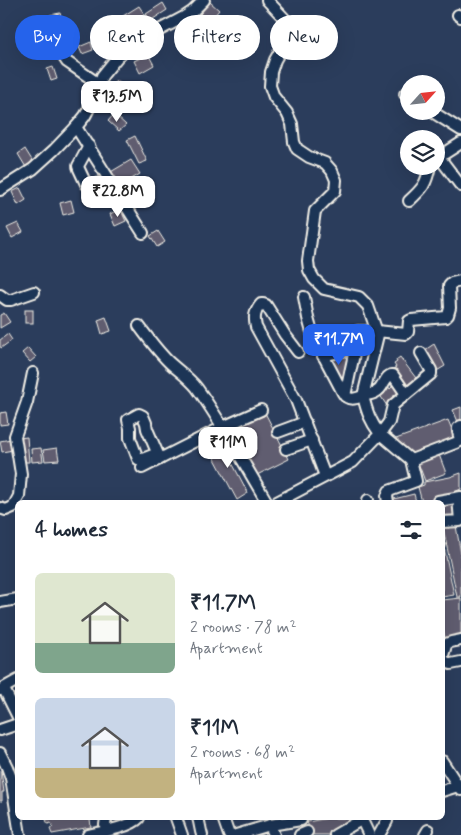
<!DOCTYPE html>
<meta charset="utf-8">
<style>
:root{--surface:#fff;--page:#f6f6f7;--text:#1f2937;--muted:#747a83;--accent:#2563eb}
body{margin:0;font-family:Mynerve,sans-serif;background:var(--page);color:var(--text);height:100vh;display:flex;flex-direction:column;font-size:19px;white-space:nowrap}
*{box-sizing:border-box;margin:0}
p{font-size:16px;color:var(--muted)}
.icon{flex:none;width:28px;height:28px;fill:none;stroke:currentColor;stroke-width:2;stroke-linecap:round;stroke-linejoin:round}
.map{position:relative;flex:1;overflow:hidden}
.sheet{position:absolute;left:15px;top:500px;width:430px;height:320px;display:flex;flex-direction:column;background:var(--surface);border-radius:8px;box-shadow:0 5px 20px #0002}
.sheet>*{flex:none}
.banner{position:absolute;left:15px;top:15px;width:431px;height:45px;display:flex;gap:10px}
.needle{width:32px;rotate:63deg}
.tools{position:absolute;left:400px;top:75px;display:grid;gap:10px}
.tools a{display:grid;place-items:center;width:45px;height:45px;border-radius:50%;background:var(--surface);box-shadow:0 5px 20px #0002;font-size:25px}
.price{position:absolute;translate:-50% -42px;padding:0 11px;border-radius:10px;background:#fff;color:#222;font-size:16px;line-height:32px;filter:drop-shadow(0 1px 2px #0008)}
.price::after{content:'';position:absolute;left:50%;top:30px;width:15px;height:11px;margin-left:-8px;background:inherit;clip-path:polygon(0 0,100% 0,50% 100%)}
.price.current{background:var(--accent);color:#fff}
ul{padding:0;list-style:none}
li{display:flex;align-items:center;gap:15px;height:125px;padding:0 20px}
li span{display:grid;place-items:center;flex:none;width:140px;height:100px;border-radius:8px;color:#555}
li>.icon{margin-inline-start:auto}
span .icon{width:60px;height:60px;fill:#fffc;stroke-width:1}
li b{font-size:21px}
h2{display:flex;justify-content:space-between;align-items:center;height:60px;padding:0 20px;font-size:21px}
.tag{padding:0 18px;border-radius:22px;background:var(--surface);box-shadow:0 5px 20px #0002;font-size:18px;line-height:45px}
.tag.current{background:var(--accent);color:#fff}
.map>svg:first-child{display:block}
</style>
<div class="map">
<svg width="461" height="835" viewBox="0 0 461 835">
<rect width="100%" height="100%" fill="#2b3d5c"/>
<filter id="ink" filterUnits="userSpaceOnUse"><feTurbulence type="fractalNoise" baseFrequency=".02" numOctaves="2"/><feDisplacementMap in="SourceGraphic" scale="10" xChannelSelector="R" yChannelSelector="G"/><feConvolveMatrix kernelMatrix="1 2 1 2 8 2 1 2 1" color-interpolation-filters="sRGB"/></filter>
<g filter="url(#ink)">
<!-- building -->
<g fill="#615d6f" stroke="#f4f1e8">
<polygon points="210,2 219,10 209,22 200,14"/>
<polygon points="163,3 167,10 150,21 146,14"/>
<polygon points="139,6 145,15 129,26 123,16"/>
<polygon points="60,13 63,25 53,27 50,15"/>
<polygon points="109,35 117,46 109,51 102,40"/>
<polygon points="308,40 316,48 310,54 302,45"/>
<polygon points="91,42 93,50 82,54 79,47"/>
<polygon points="148,54 154,65 140,73 134,61"/>
<polygon points="53,67 57,79 51,81 47,69"/>
<polygon points="117,80 125,89 115,98 107,89"/>
<polygon points="128,90 132,96 124,102 119,96"/>
<polygon points="114,114 126,125 119,131 108,121"/>
<polygon points="135,136 147,161 139,164 127,140"/>
<polygon points="25,149 35,165 27,169 18,154"/>
<polygon points="131,160 140,174 118,187 109,173"/>
<polygon points="101,175 106,186 96,191 91,180"/>
<polygon points="20,188 26,200 18,205 12,192"/>
<polygon points="71,200 74,212 63,215 60,203"/>
<polygon points="120,209 126,221 115,226 110,214"/>
<polygon points="18,223 23,232 12,238 7,228"/>
<polygon points="158,231 165,242 157,247 150,236"/>
<rect x="25" y="310" width="8" height="13"/>
<polygon points="4,313 10,322 0,328 0,315"/>
<polygon points="106,317 111,331 102,334 98,320"/>
<polygon points="8,334 12,340 1,348 0,346 0,340"/>
<polygon points="434,344 445,366 435,372 422,352"/>
<polygon points="28,348 36,357 30,362 22,353"/>
<polygon points="343,352 346,357 350,355 342,388 326,358"/>
<polygon points="400,357 419,382 406,391 393,369 396,367 394,364 397,362 396,360"/>
<polygon points="393,378 405,394 387,406 378,392 388,386 390,389 392,387 389,381"/>
<polygon points="461,407 461,423 459,424 453,410"/>
<polygon points="264,411 289,459 257,475 231,429"/>
<polygon points="6,412 8,424 0,425 0,413"/>
<polygon points="448,420 456,439 409,456 398,444 396,439"/>
<polygon points="27,437 29,462 21,462 19,438"/>
<polygon points="219,438 248,493 237,500 207,444"/>
<polygon points="11,439 13,450 2,452 0,441"/>
<polygon points="41,448 43,461 32,462 31,449"/>
<polygon points="57,448 59,460 45,461 43,450"/>
<polygon points="438,452 446,473 425,481 417,460"/>
<polygon points="461,473 461,489 452,493 434,496 435,502 422,502 418,487 424,485 424,482 450,477"/>
<polygon points="414,494 416,502 390,502 390,500"/>
<polygon points="456,503 456,519 442,519 442,504"/>
<polygon points="448,526 448,528 456,526 461,554 461,597 457,597 443,527"/>
<polygon points="442,537 454,595 442,597"/>
<polygon points="461,598 461,637 445,640 442,621 442,600"/>
<polygon points="0,771 1,771 4,792 2,792 2,801 0,801"/>
<polygon points="53,818 54,820 57,818 87,818 90,819 91,827 52,834 50,829 53,827 51,823 48,824 46,820"/>
<polygon points="329,818 353,818 356,822 332,835 312,835 307,822"/>
</g>
<g fill="none" stroke-linecap="round" stroke-linejoin="round">
<!-- minor casing -->
<g stroke="#f4f1e8" stroke-width="14">
<g id="minor">
<path d="M267,0L284,18L289,27L288,37L275,60L271,72L270,86L274,97L287,113L292,124L294,142L297,149L309,157L325,163L332,171L336,180L335,191L315,211L308,261L309,270L314,279L324,289L359,297L368,306L378,335L363,396C372,394 379,393 383,384C386,380 386,377 391,375H393L406,394"/>
<polyline points="458,15 461,17"/>
<polyline points="53,35 59,50 67,62 99,84"/>
<polyline points="405,94 409,97"/>
<polyline points="431,111 461,130"/>
<polyline points="76,127 143,233"/>
<polyline points="439,157 461,186"/>
<polyline points="436,159 461,143"/>
<polyline points="86,184 79,169 78,166 89,146"/>
<polyline points="0,190 33,169 54,150 76,127 85,116 93,101 102,76 119,55 135,43 184,17 193,11 204,0"/>
<path d="M409,201C423,188 426,185 430,166"/>
<polyline points="0,295 7,300 11,300 34,292"/>
<path d="M139,326C149,339 159,353 171,364C180,372 189,378 197,388C223,424 244,464 267,502"/>
<polyline points="315,340 359,331 377,331 406,334 408,332 409,321 411,320 446,317 448,315 450,308 449,286 452,283 461,281"/>
<path d="M298,352L285,335L266,305L263,304H261C254,312 254,318 256,327L296,400L325,476"/>
<polyline points="323,356 355,348"/>
<polyline points="345,396 359,331"/>
<polyline points="278,432 305,422"/>
<polyline points="286,449 312,440"/>
<polyline points="153,455 140,460 138,459 130,438 130,428 128,420 139,414 143,416 146,423 147,429 160,459"/>
<path d="M411,460L458,442L460,441C460,436 457,433 458,428L461,426"/>
<polyline points="142,468 223,427 261,410"/>
<polyline points="368,500 368,502"/>
<polyline points="438,501 461,497"/>
<path d="M277,502L353,462L380,434C370,421 367,412 363,396C355,399 348,401 343,393L313,336L308,318L304,297"/>
<polyline points="388,502 387,496 389,491 416,481 411,460 380,434 389,422 393,405 431,374 431,370 421,353"/>
<polyline points="0,508 6,510 13,507 19,496 21,474 15,436 27,402 33,373"/>
<polyline points="442,522 460,521 458,498"/>
<polyline points="0,602 18,599"/>
<path d="M442,658C448,642 443,643 461,640"/>
<polyline points="442,660 451,664 461,662"/>
<polyline points="4,689 18,717"/>
<polyline points="0,690 18,680"/>
<polyline points="0,730 18,724"/>
<polyline points="0,753 7,767 11,778 20,835"/>
<polyline points="442,761 461,790"/>
<polyline points="442,791 458,786"/>
<polyline points="176,818 182,835"/>
<path d="M198,818C200,824 200,829 202,835"/>
<polyline points="223,818 229,835"/>
<polyline points="361,818 369,835"/>
<polyline points="270,825 301,820"/>
<polyline points="106,831 105,825 106,818"/>
<path d="M88,835C101,832 131,827 139,818"/>
<polyline points="236,835 270,825 274,835"/>
<polyline points="300,835 307,832"/>
<polyline points="335,835 361,820"/>
<polyline points="379,835 387,821"/>
<polyline points="425,835 428,830"/>
</g>
</g>
<!-- minor -->
<use href="#minor" stroke="#1d3557" stroke-width="10"/>
</g>
</g>
</svg>
<div class="tools">
<a><svg class="needle" viewBox="-14 -14 28 28"><path d="M0-13l5 13h-10z" fill="#e53935"/><path d="M0 13l5-13h-10z" fill="#747a83"/></svg></a>
<a><svg class="icon" aria-label="layers" viewBox="0 0 24 24"><path d="M12 4l9 5-9 5-9-5zM3 14l9 5 9-5"/></svg></a>
</div>
<b class="price" style="left:117px;top:123px">₹13.5M</b>
<b class="price" style="left:118px;top:218px">₹22.8M</b>
<b class="price current" style="left:339px;top:366px">₹11.7M</b>
<b class="price" style="left:228px;top:469px">₹11M</b>
<div class="banner">
<a class="tag current">Buy</a>
<a class="tag">Rent</a>
<a class="tag">Filters</a>
<a class="tag">New</a>
</div>
<section class="sheet">
<h2>4 homes<svg class="icon" aria-label="filters" viewBox="0 0 24 24"><path d="M4 7h16M4 17h16"/><circle cx="9" cy="7" r="2"/><circle cx="15" cy="17" r="2"/></svg></h2>
<ul>
<li><span style="background:linear-gradient(#dfe7d0 70%,#7fa58c 0)"><svg class="icon" aria-label="home" viewBox="0 0 24 24"><path d="M3 11l9-7 9 7M6 9v11h12V9"/></svg></span><div><b>₹11.7M</b><p>2 rooms · 78 m²</p><p>Apartment</p></div></li>
<li><span style="background:linear-gradient(#c9d6e8 70%,#c2b280 0)"><svg class="icon" aria-label="home" viewBox="0 0 24 24"><path d="M3 11l9-7 9 7M6 9v11h12V9"/></svg></span><div><b>₹11M</b><p>2 rooms · 68 m²</p><p>Apartment</p></div></li>
</ul>
</section>
</div>
